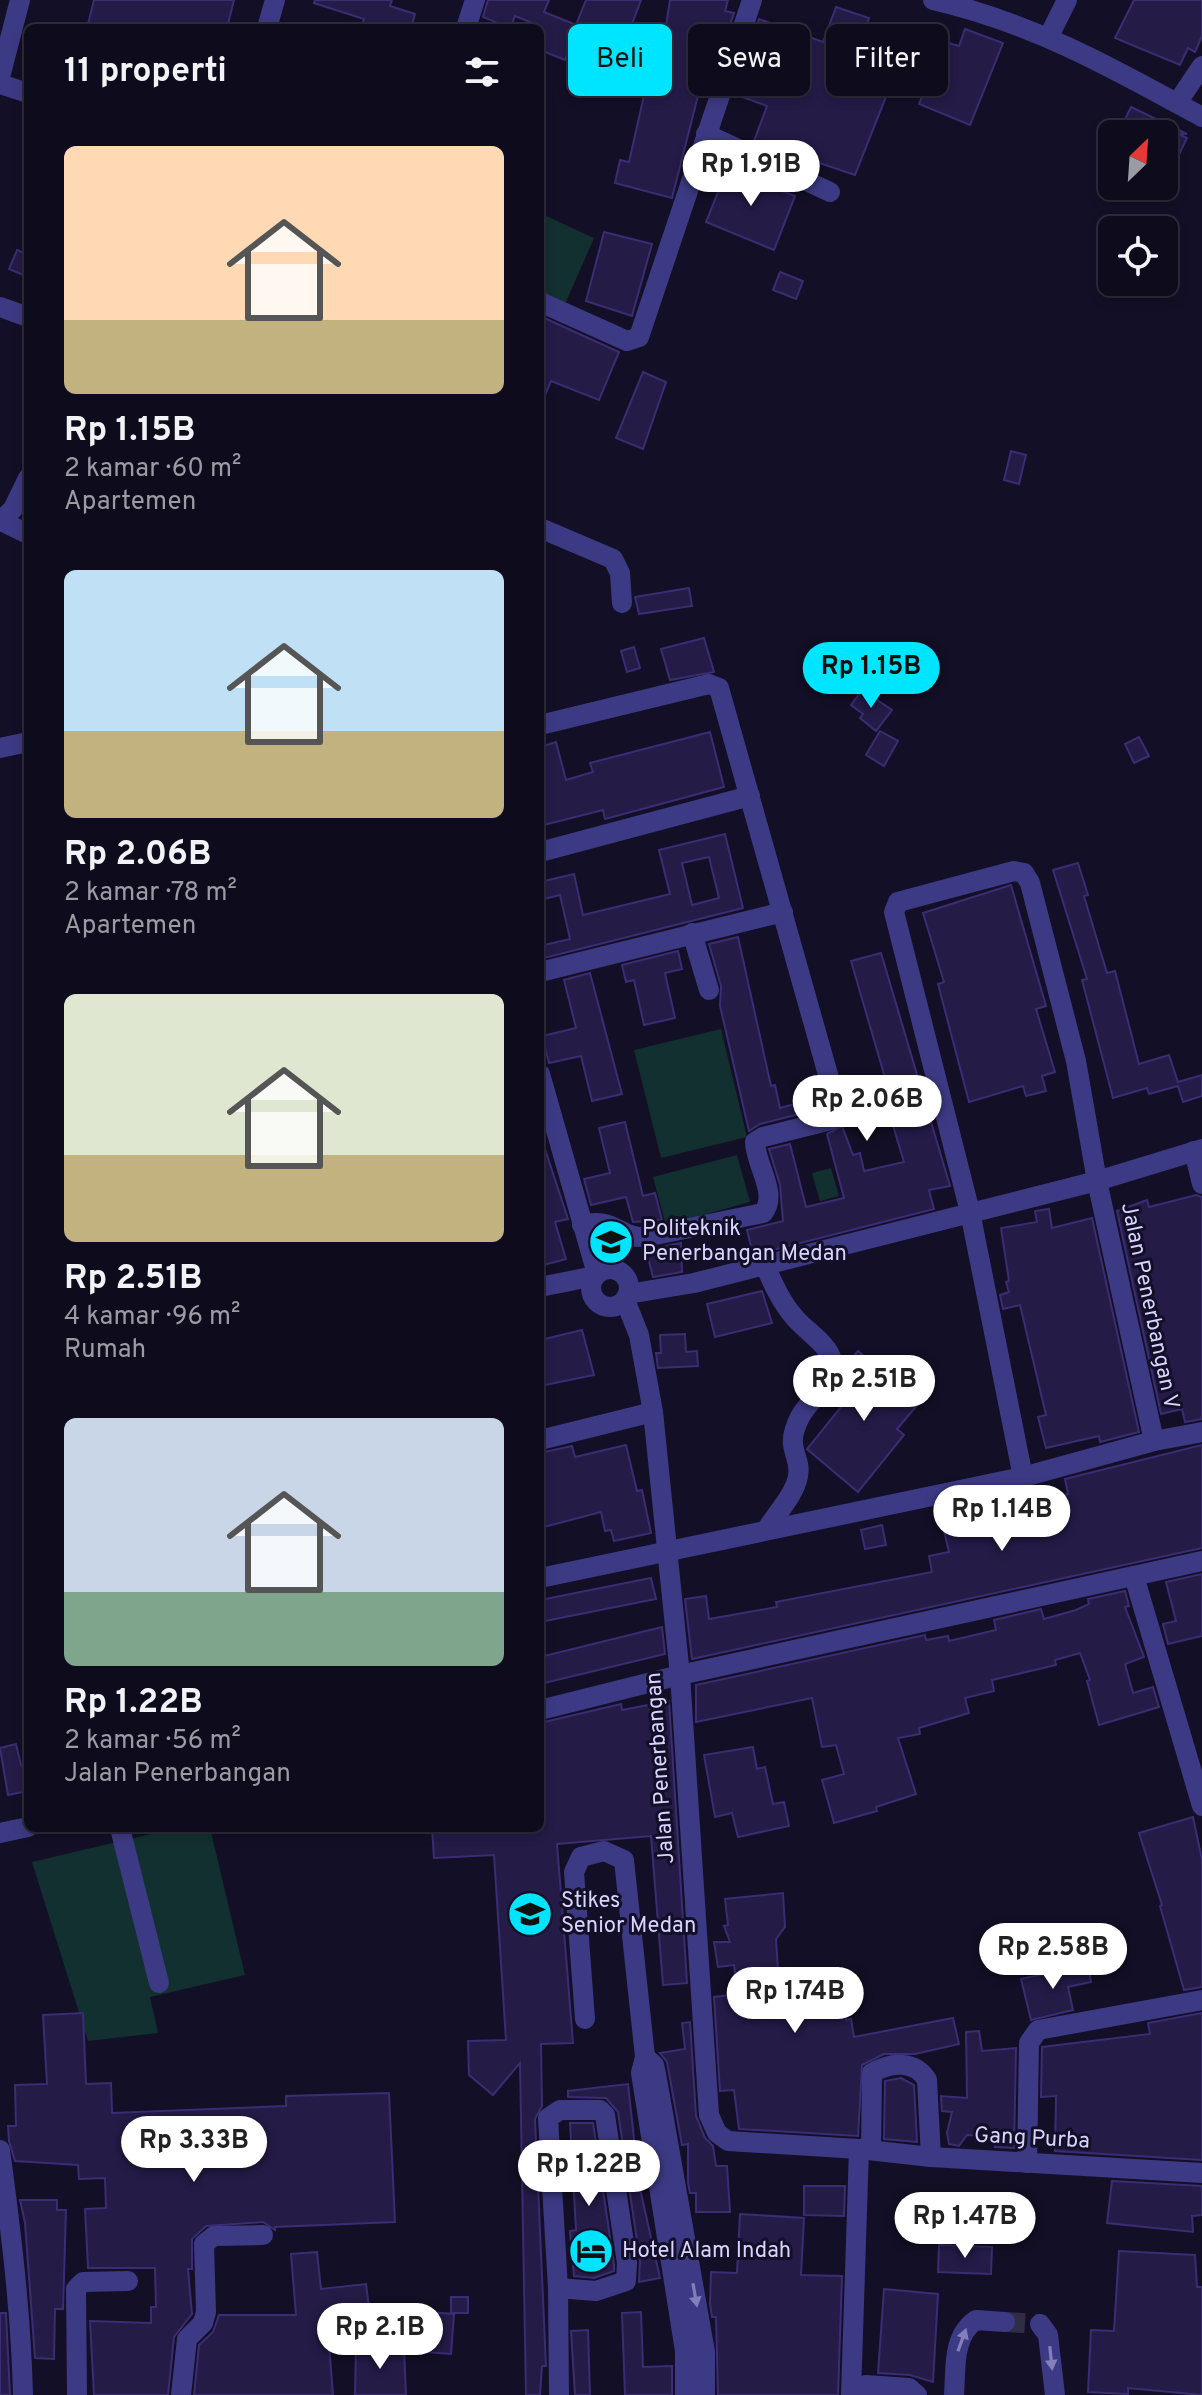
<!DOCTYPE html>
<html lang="id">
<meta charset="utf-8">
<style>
:root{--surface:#0e0b1c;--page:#1c1929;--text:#f1f3f6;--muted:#9b9ba3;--line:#2e2b3b;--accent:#00e5ff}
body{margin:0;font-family:Overpass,sans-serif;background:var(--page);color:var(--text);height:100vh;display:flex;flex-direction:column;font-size:30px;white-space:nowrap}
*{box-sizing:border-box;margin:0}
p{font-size:26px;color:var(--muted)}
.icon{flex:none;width:44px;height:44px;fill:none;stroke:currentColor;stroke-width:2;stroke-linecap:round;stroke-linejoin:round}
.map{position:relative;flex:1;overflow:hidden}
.drawer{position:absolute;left:24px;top:24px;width:520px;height:1808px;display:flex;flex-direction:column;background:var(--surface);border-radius:12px;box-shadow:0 4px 12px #0003,0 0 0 2px var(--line)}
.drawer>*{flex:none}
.hud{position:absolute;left:568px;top:24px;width:514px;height:72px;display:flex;gap:16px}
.needle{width:52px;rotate:25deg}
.controls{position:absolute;left:1098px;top:120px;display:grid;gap:16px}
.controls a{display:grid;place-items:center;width:80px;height:80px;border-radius:12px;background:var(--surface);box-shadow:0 4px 12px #0003,0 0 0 2px var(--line);font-size:40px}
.price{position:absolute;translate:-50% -68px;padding:0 18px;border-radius:28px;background:#fff;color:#222;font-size:26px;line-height:52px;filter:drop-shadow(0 2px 4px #0008)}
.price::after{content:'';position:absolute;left:50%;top:48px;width:24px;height:18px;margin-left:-12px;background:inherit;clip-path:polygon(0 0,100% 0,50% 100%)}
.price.current{background:var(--accent);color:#111}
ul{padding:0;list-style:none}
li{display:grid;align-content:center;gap:16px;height:424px;padding:0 40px}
li span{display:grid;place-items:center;height:248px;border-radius:12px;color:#555}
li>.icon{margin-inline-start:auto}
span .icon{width:144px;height:144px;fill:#fffc;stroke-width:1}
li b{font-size:34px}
h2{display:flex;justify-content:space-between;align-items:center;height:96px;padding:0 40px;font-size:34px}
.pill{padding:0 28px;border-radius:12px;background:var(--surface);box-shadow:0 4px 12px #0003,0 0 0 2px var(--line);font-size:28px;line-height:72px}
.pill.current{background:var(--accent);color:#111}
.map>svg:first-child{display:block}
</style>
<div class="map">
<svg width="1202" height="2395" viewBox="0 0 1202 2395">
<rect width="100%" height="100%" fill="#130f26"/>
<!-- green -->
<g fill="#12302f">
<polygon points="544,215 594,238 562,311 540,301 540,223"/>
<polygon points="721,1029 747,1137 661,1158 634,1050"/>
<polygon points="737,1155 750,1202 666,1225 653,1177"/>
<polygon points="831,1168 839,1196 820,1201 812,1173"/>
<polygon points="176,1828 210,1828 245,1975 150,1997 158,2033 88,2041 32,1862"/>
</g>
<!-- building -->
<g fill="#241b47" stroke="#3b2d73" stroke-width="2" fill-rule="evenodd">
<polygon points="94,0 234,0 227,28 87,28"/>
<polygon points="315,0 392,0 390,6 415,14 411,28 361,28 364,19 314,3"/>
<polygon points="488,0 549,0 544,12 576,25 586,0 641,0 611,80 594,73 603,51 573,39 565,60 540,50 540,26 515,16 510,28 483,17"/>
<polygon points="670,0 728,0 725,11 734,13 724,42 720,41 706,85 701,84 672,198 615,183 620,160 629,162 649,73 657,51 662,52"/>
<polygon points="1134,0 1202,0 1202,36 1195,52 1188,48 1180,65 1115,38"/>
<polygon points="836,7 869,18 848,75 889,89 855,175 754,141 767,106 734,94 759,19 823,42"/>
<polygon points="965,29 1003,43 970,125 919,104 927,84 891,71 906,31 959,46"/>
<polygon points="1131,107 1187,134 1178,134 1187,138 1174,165 1164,160 1164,134 1118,134"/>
<polygon points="729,165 774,182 772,187 795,196 774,250 706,222"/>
<polygon points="604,232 652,244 632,316 586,301"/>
<polygon points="17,250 28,255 28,277 9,269"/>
<polygon points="780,272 803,281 796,299 773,290"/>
<polygon points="540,316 619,352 599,400 551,381 540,407"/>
<polygon points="643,372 666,382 643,449 616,438"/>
<polygon points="1011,451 1026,455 1019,484 1004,480"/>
<polygon points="689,588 692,606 639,614 635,597"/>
<polygon points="704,638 714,672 670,680 661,649"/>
<polygon points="634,647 640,668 627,672 621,651"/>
<polygon points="862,690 892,710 876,731 860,718 863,714 851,705"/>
<polygon points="880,731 898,741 884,766 866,755"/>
<polygon points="710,732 724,787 605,819 603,810 540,826 540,747 556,742 566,780 593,772 590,763"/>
<polygon points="1139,737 1149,756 1134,763 1125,744"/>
<path d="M725,834L743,908L540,959V946L570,939L560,895L540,900V882L574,874L583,915L670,894L659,850ZM709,857L719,898L692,905L682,863Z"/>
<polygon points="1078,863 1088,895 1084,896 1107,973 1115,971 1139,1064 1169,1055 1178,1082 1202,1075 1202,1096 1183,1102 1178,1086 1149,1094 1147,1088 1113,1098 1082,980 1087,979 1053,870"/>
<polygon points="1011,885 1046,1006 1036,1009 1055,1072 1042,1076 1046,1091 1026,1096 1023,1086 969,1102 938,984 944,982 923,913"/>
<polygon points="738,937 771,1086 775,1085 780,1108 820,1097 823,1108 760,1124 749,1131 720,1006 721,986 709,944"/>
<polygon points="678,951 682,969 665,973 675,1018 644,1025 634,980 626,982 622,965"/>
<polygon points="881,953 950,1186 929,1190 934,1209 753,1255 747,1230 783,1221 780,1185 769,1149 790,1144 806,1207 844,1198 827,1134 842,1126 853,1155 860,1153 864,1171 904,1162 882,1089 888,1088 851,961"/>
<polygon points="590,973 622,1094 592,1101 581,1056 549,1063 542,1036 576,1028 564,980"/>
<polygon points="625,1122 643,1196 655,1193 662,1220 633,1222 626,1197 591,1205 584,1179 610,1173 599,1128"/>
<polygon points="540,1146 544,1146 568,1219 555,1222 566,1259 540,1266"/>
<polygon points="1196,1195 1202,1197 1202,1419 1185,1422 1182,1409 1161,1414 1117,1211 1147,1200 1149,1207"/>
<polygon points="1049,1209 1052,1228 1092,1218 1139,1432 1100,1442 1099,1436 1046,1448 1038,1417 1046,1415 1020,1305 1003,1309 1000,1295 1009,1292 1006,1282 1009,1281 1001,1228 1037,1222 1035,1211"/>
<polygon points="600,1237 605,1238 626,1247 604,1253"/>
<polygon points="681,1243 682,1272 653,1277 646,1250"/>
<polygon points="762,1291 772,1323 715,1337 707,1304"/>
<polygon points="582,1330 594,1375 540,1386 540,1340"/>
<polygon points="685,1334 686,1352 697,1351 698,1366 658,1368 656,1353 661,1353 660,1335"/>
<polygon points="858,1351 920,1402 897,1429 904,1435 858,1492 807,1449 854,1391 842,1381 845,1366"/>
<polygon points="626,1445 637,1491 642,1490 651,1533 614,1541 611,1530 605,1531 601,1512 540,1528 540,1453 572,1446 575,1457"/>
<polygon points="1202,1445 1202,1548 692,1659 685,1599 706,1596 709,1619 777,1607 776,1602 932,1572 929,1556 949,1552 944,1531 970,1526 967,1511 1013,1503 1014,1509 1068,1494 1065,1479"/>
<polygon points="882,1525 886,1545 865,1549 861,1530"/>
<polygon points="1202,1574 1202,1636 1168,1644 1163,1624 1176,1621 1166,1582"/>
<polygon points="651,1578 656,1599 540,1622 540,1600"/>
<polygon points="1125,1591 1129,1606 1125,1607 1144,1657 1125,1664 1133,1693 1153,1687 1159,1707 1099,1725 1087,1681 1090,1680 1080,1653 1055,1660 1056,1665 992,1680 994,1691 965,1698 969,1713 919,1728 920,1734 898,1738 916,1794 876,1807 877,1811 834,1823 822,1780 844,1774 836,1745 822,1747 812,1698 696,1722 696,1685 925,1635 926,1640 948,1636 949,1641 996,1630 994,1620 1041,1609 1044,1619 1076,1610 1089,1604 1088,1599"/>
<polygon points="662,1627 665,1654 540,1684 540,1657"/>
<polygon points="669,1701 687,1983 663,1985 651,1836 557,1844 573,2043 541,2044 542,2106 535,2119 546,2366 542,2366 540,2395 526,2395 520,2063 493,2095 469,2075 468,2041 506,2040 494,1855 434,1858 432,1828 540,1828 540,1741 545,1740 540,1723 621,1704 622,1710"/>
<polygon points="16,1744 21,1765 28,1763 28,1791 8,1795 0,1748"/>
<polygon points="753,1747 757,1769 765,1767 773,1804 784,1802 789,1826 738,1837 732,1813 715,1817 704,1755"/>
<polygon points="1193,1817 1202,1860 1202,1987 1184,1990 1160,1906 1162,1905 1139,1833"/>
<polygon points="783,1893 785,1927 776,1939 778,1970 789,1968 792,1987 839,1980 846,2020 851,2019 854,2037 953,2018 959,2044 915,2054 884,2054 862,2065 858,2136 739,2129 734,2090 720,2091 714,1997 738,1994 734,1965 718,1967 714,1942 730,1942 724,1926 728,1925 725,1899"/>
<polygon points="1088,1964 1091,1982 1068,1987 1073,2010 1031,2020 1021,1979"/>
<polygon points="83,2013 86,2084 111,2083 112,2113 286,2106 286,2096 389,2093 395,2222 275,2227 275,2230 263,2222 206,2226 192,2239 192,2269 188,2269 192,2314 174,2337 168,2395 94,2395 90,2321 151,2323 151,2307 156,2307 155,2268 88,2268 85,2209 106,2208 105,2178 79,2179 78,2165 15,2161 9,2141 8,2126 16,2126 15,2085 47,2084 43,2015"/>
<polygon points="1202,2013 1202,2160 1055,2151 1056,2096 1041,2097 1042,2047 1150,2034 1148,2023"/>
<polygon points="690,2022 696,2116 705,2138 713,2146 716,2166 727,2166 730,2212 696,2212 696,2193 690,2193 688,2183 688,2144 682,2145 667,2062 660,2053 685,2049 682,2023"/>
<polygon points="979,2031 982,2051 1016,2048 1014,2148 995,2147 995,2136 967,2135 959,2146 949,2144 947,2133 952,2112 942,2111 941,2096 967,2098 966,2032"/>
<polygon points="901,2078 914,2085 917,2142 884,2139 885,2081"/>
<polygon points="628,2084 639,2184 660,2278 639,2282 640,2261 618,2112 606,2098 568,2097 568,2091"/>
<polygon points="570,2123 593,2123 614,2264 614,2271 594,2278 574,2276 570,2231 576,2230"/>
<polygon points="1112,2181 1202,2186 1202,2215 1192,2216 1193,2232 1107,2223"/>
<polygon points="804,2186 845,2186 844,2216 804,2215"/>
<polygon points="20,2200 57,2200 57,2210 66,2210 63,2309 55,2309 54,2359 35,2358 25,2223"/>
<polygon points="740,2214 804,2218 801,2275 842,2276 838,2395 718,2395 716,2317 712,2317 710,2304 711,2272 737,2273"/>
<polygon points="939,2245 992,2247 991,2274 938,2272"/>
<polygon points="1119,2251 1195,2255 1197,2287 1202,2287 1202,2395 1128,2388 1128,2394 1088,2392 1091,2330 1114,2331"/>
<polygon points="317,2252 321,2289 366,2284 370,2315 327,2319 333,2395 194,2395 199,2345 213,2332 219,2315 296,2315 291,2254"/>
<polygon points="884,2289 938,2294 933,2382 910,2375 878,2373"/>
<rect x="451" y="2297" width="17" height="16"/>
<polygon points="428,2312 454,2314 451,2354 425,2352"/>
<polygon points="641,2312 643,2367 672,2366 672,2395 625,2395 622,2313"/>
<polygon points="0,2313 6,2313 10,2395 0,2395"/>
<polygon points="588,2330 590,2395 575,2395 571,2331"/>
<polygon points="356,2346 404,2348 406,2395 355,2395"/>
</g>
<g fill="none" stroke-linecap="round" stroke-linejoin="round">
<!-- minor-tunnel -->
<polyline stroke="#312d47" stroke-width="20" stroke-dasharray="20 10" stroke-linecap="butt" points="1005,2322 1040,2324"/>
<!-- minor -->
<g stroke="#3d3a85" stroke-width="20">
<path d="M933,0C1033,23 1113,68 1202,117"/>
<polyline points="267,28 275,0"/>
<polyline points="466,28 475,0"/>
<polyline points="1049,36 1067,0"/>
<polyline points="0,77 20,0"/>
<polyline points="0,84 28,93"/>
<polyline points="1177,103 1202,66"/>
<polyline points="706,134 830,192"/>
<polyline points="540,302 627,341 639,337 752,0"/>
<polyline points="0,307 28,317"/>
<polyline points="1,521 28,534"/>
<polyline points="0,522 13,509 28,478"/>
<polyline points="540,528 613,559 620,573 622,603"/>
<path d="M540,725L709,684L719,688L838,1110L831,1120L763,1137L755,1142C755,1164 779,1194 763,1213L645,1237C621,1239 613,1216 582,1225"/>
<polyline points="0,748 28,742"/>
<polyline points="540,852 750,796"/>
<polyline points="692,933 709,990"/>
<polyline points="540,972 783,912"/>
<polyline points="540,1074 597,1274"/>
<polyline points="1194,1151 1202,1184"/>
<path d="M765,1265C773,1284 781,1302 795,1318C806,1331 827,1343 832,1360C837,1379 808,1401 800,1417C783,1450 802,1454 798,1476C795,1494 777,1513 767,1529"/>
<circle cx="610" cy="1288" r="19"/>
<polyline points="540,1287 595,1276"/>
<polyline points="628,1294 694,1283 1097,1181 1202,1149"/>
<polyline points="625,1300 639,1335 653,1412 680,1675 709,2115 717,2133 728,2141 859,2149 851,2395"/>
<polyline points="540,1440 653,1412"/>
<polyline points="1023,1477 970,1212 894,912 898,902 1014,871 1024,873 1030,883 1076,1061 1097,1181 1154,1441"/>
<polyline points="1134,1576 1202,1806"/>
<polyline points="540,1578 1023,1477 1154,1441 1202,1432"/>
<polyline points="540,1710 680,1675 1202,1561"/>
<polyline points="120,1828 159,1983"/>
<polyline points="0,1833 28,1827"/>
<polyline points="585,2019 574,1872 581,1857 604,1851 624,1860 645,2057 641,2073 685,2351 685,2395"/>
<polyline points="645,2057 654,2065 656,2074 705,2352 705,2395"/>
<polyline points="859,2149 931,2157 1202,2173"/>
<path d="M871,2149L872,2073C891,2062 915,2060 927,2080L931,2157"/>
<path d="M0,2150C11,2231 21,2313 23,2395"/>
<polyline points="1027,2163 1029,2043 1038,2030 1202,2000"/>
<polyline points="558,2288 596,2291 626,2281 627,2263 605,2115 600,2110 560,2110 548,2118 558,2288 559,2395"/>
<polyline points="1040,2324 1048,2335 1055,2395"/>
<polyline points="77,2395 76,2289 83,2282 128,2281"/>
<polyline points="181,2395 187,2339 203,2323 206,2312 204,2244 214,2236 263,2235"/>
<polyline points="859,2395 866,2385 909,2388 917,2395"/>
<path d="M954,2395C956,2369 952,2336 976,2320L1005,2322"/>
</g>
</g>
<!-- one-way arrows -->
<defs><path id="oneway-solid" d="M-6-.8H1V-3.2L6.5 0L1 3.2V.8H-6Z" transform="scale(2)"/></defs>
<g fill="#837fbc">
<use href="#oneway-solid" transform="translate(695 2295) rotate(80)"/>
<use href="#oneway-solid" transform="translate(962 2340) rotate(-70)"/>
<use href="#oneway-solid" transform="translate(1051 2358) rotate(84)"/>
</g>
<!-- icons -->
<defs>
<g id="university-disc" transform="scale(2.3)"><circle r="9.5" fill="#00e5ff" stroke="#130f26"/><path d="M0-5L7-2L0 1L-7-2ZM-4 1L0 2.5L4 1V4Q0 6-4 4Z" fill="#111"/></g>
<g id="hotel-disc" transform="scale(2.3)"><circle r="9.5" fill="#00e5ff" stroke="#130f26"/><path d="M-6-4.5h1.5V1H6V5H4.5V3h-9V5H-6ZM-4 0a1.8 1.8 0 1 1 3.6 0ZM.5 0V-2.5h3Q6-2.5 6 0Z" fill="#111"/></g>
</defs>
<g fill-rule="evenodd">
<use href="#university-disc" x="611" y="1242"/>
<use href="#university-disc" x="530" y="1914"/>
<use href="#hotel-disc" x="591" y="2251"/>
</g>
<g text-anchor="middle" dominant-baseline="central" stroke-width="6" stroke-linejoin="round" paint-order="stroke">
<!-- poi labels -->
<g font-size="22" fill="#d9d4ff" stroke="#130f26" text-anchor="start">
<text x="642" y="1229">Politeknik<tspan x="642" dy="25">Penerbangan Medan</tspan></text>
<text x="561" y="1901">Stikes<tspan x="561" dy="25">Senior Medan</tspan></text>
<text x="622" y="2251">Hotel Alam Indah</text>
</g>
<!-- street labels -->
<g font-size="22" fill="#d9d4ff" stroke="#130f26">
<text transform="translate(1149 1306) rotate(78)">Jalan Penerbangan V</text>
<text transform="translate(661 1768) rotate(-94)">Jalan Penerbangan</text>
<text transform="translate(1032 2139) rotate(3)">Gang Purba</text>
</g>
</g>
</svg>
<div class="controls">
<a><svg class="needle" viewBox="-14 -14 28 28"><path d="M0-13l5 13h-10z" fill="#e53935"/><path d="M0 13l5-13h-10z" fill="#9b9ba3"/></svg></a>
<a><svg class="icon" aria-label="locate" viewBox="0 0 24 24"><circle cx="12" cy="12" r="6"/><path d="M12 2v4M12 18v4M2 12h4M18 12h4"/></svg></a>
</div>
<b class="price" style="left:751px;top:208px">Rp 1.91B</b>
<b class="price current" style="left:871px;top:710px">Rp 1.15B</b>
<b class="price" style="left:867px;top:1143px">Rp 2.06B</b>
<b class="price" style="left:864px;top:1423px">Rp 2.51B</b>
<b class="price" style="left:1002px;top:1553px">Rp 1.14B</b>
<b class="price" style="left:1053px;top:1991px">Rp 2.58B</b>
<b class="price" style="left:795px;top:2035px">Rp 1.74B</b>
<b class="price" style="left:194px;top:2184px">Rp 3.33B</b>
<b class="price" style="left:589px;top:2208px">Rp 1.22B</b>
<b class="price" style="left:965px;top:2260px">Rp 1.47B</b>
<b class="price" style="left:380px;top:2371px">Rp 2.1B</b>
<div class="hud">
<a class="pill current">Beli</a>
<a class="pill">Sewa</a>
<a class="pill">Filter</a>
</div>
<section class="drawer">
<h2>11 properti<svg class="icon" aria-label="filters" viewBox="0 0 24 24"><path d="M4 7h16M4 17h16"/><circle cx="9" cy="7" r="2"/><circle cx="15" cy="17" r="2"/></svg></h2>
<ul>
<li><span style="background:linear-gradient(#ffd9b3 70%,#c2b280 0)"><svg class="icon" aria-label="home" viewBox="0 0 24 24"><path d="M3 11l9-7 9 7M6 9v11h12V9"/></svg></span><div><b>Rp 1.15B</b><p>2 kamar · 60 m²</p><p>Apartemen</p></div></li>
<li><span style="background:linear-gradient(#bfe0f5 65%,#c2b280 0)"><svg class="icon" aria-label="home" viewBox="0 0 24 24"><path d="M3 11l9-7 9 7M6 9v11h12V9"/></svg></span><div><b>Rp 2.06B</b><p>2 kamar · 78 m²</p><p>Apartemen</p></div></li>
<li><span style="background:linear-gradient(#dfe7d0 65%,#c2b280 0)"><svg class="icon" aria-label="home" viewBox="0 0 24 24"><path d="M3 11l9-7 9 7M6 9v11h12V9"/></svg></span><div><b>Rp 2.51B</b><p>4 kamar · 96 m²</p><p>Rumah</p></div></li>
<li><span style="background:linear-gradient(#c9d6e8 70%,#7fa58c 0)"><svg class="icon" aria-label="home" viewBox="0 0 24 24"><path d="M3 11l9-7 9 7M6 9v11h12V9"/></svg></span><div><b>Rp 1.22B</b><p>2 kamar · 56 m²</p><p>Jalan Penerbangan</p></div></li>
</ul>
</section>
</div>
